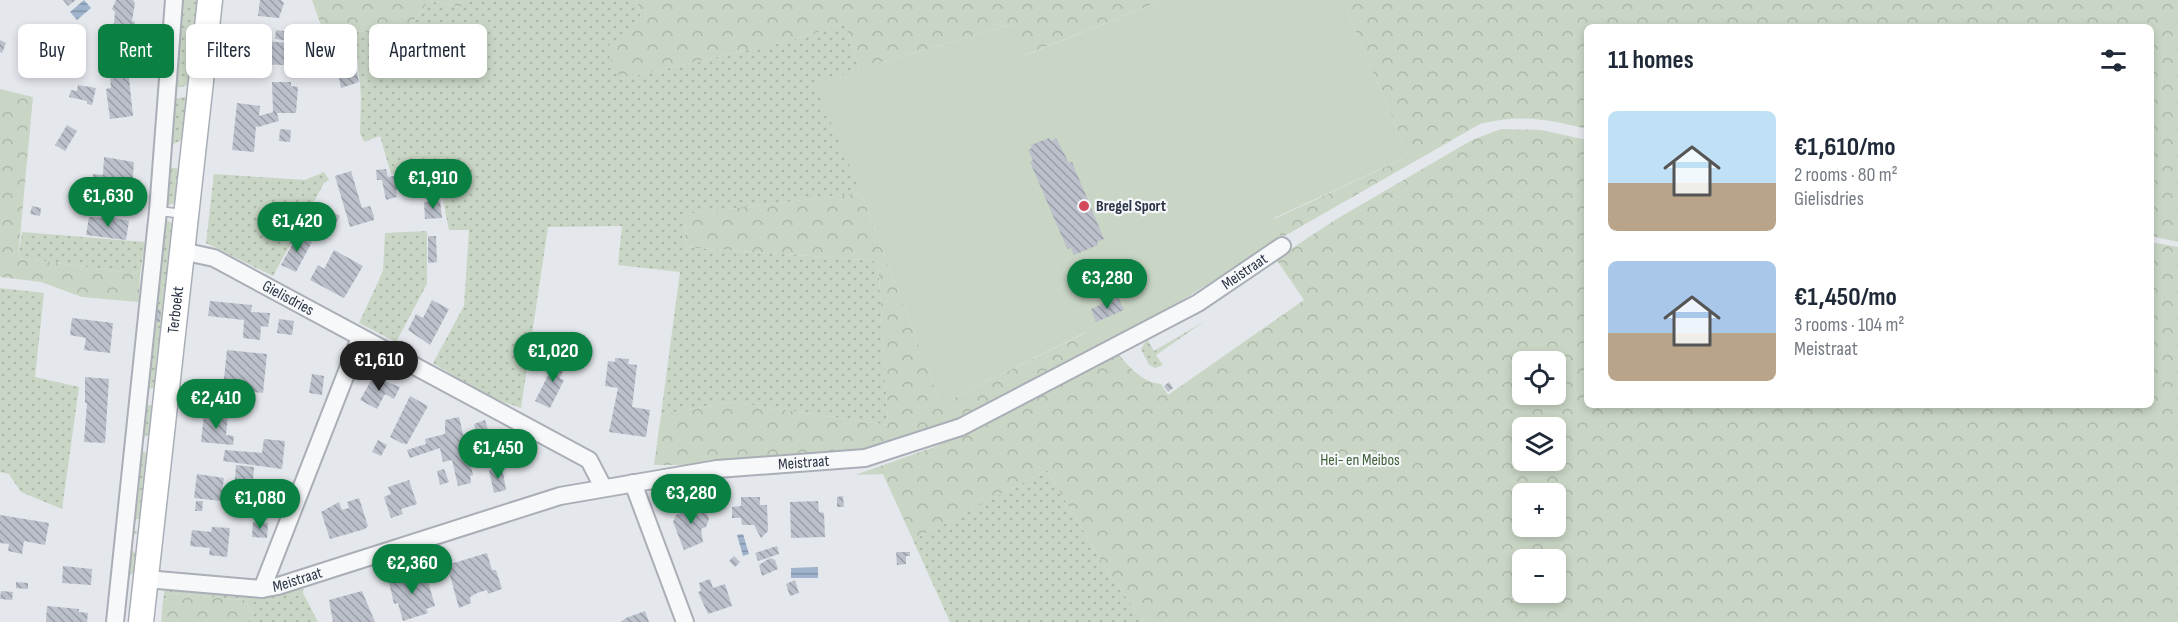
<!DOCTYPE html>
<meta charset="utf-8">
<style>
:root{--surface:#fff;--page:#f6f6f7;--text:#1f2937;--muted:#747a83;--accent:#0b8043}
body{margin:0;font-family:"Sofia Sans Condensed",sans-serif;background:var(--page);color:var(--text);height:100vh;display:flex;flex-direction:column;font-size:22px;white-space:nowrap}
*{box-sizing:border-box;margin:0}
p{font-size:20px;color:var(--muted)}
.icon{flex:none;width:33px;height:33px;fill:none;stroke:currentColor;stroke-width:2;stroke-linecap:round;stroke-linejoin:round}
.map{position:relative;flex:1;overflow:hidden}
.side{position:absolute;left:1584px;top:24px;width:570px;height:384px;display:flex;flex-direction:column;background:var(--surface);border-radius:9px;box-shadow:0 3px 9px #0003}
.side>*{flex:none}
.top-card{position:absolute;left:18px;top:24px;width:570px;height:54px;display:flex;gap:12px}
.buttons{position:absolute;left:1512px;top:351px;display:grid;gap:12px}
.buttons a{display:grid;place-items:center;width:54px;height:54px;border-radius:9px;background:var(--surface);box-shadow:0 3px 9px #0003;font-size:30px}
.price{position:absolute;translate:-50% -51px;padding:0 14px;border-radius:21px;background:var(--accent);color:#fff;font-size:20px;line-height:39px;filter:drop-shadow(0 2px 3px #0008)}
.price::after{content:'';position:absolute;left:50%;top:36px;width:18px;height:14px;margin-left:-9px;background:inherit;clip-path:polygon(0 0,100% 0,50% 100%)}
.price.on{background:#222;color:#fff}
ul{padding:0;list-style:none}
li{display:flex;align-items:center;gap:18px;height:150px;padding:0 24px}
li span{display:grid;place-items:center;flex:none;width:168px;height:120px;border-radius:9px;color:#555}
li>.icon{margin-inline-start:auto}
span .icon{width:72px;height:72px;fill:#fffc;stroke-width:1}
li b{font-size:26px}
h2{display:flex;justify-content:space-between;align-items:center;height:72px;padding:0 24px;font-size:26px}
.chip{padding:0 21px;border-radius:9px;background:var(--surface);box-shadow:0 3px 9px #0003;font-size:21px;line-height:54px}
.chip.on{background:var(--accent);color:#fff}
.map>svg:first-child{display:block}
</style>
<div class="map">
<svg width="2178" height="622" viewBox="0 0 2178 622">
<defs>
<pattern id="grass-dots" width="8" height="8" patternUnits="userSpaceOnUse" patternTransform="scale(1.5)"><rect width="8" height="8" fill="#c9d6c5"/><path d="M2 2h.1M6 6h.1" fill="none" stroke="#adb8ab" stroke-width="1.8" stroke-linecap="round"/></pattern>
<pattern id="forest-crowns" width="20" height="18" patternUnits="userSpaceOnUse" patternTransform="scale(1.5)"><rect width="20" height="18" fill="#c9d6c5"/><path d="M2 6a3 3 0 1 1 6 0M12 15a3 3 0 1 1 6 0" fill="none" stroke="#adb8ab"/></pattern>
<pattern id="water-rules" width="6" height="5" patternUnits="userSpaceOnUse" patternTransform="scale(1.5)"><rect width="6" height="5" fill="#9fb4cc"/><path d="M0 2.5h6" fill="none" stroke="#8293a7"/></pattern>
<pattern id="building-back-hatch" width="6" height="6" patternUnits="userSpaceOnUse" patternTransform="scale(1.5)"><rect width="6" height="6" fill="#bbc0ca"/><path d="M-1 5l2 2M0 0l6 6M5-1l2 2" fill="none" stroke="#989da6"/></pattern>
</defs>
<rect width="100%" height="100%" fill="#e4e7ec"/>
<!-- grass -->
<g fill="url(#grass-dots)">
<polygon points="179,0 199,0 191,81 186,86 175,88"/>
<polygon points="463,0 637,0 642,22 621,79 796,39 845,23 859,69 1014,24 861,193 686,214 685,247 878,261 888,425 729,402 661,415 680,272 618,265 622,226 548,227 521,408 486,396 433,363 464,306 469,230 449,230 437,170 391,174 380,136 364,142 360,133 361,97 355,31 402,35 429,1 460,7"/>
<polygon points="186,97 189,100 184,139 169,146 172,99"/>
<polygon points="166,167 181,169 177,202 163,207"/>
<polygon points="324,172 329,180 324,183 273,276 206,243 214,174 305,180"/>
<polygon points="162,219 171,222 174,226 157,382 153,388 145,390"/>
<polygon points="427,231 427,284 396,342 359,323 383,271 385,233"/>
<polygon points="22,232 145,242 140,274 18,258"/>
<polygon points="0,288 44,293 35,377 79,387 62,509 21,492 9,474 0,472"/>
<polygon points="1205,321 1156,355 1163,365 1155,368 1149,365 1141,349 1147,339 1154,351"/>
<polygon points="142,405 152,405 156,408 153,432 140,439"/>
<polygon points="138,449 148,454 143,519 136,519 134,531 140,532 130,537"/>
<polygon points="1047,470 1111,577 1145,622 950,622 913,540"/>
<path d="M128,548C140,553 138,561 136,572L126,577Z"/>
<polygon points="165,586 302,586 304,590 302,591 318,622 248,622 254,614 244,600 170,593 163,601"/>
</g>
<!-- forest -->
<g fill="url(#forest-crowns)" fill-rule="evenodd">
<polygon points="312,0 463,0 461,7 429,1 402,35 322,28"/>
<polygon points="637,0 1164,0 1025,55 1013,24 859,69 845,23 796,39 621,79 605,48 642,22"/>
<path d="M1342,0H2178V242L2151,236V27H1587V129C1545,119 1523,114 1480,124L1281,238L1274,219L1409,156Z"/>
<polygon points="0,89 33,97 18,258 140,274 139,302 82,297 41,282 0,277"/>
<path d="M1501,129L1541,130L1587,140V405H2151V242L2178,247V622H1145L1111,577L1047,470L913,540L883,474L855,475L937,446L1117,353C1130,367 1141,382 1161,384L1168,395L1304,300L1276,259L1335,220L1472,140ZM1522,362H1556V394H1522ZM1522,428H1556V460H1522ZM1522,494H1556V526H1522ZM1522,560H1556V592H1522Z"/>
<polygon points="861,193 941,404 1087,332 1094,349 959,418 901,439 854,451 689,465 654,465 661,415 729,402 888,425 878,261 685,247 686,214"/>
<polygon points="170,593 244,600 254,614 248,622 161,622 163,601"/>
</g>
<!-- pitch -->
<polygon fill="#c9d6c5" points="1164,0 1342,0 1409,156 1274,218 1281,238 1133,331 1094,349 1086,332 941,404 861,193 814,83 1014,24 1026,55"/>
<!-- water -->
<g fill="url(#water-rules)">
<polygon points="84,0 91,8 77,20 70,12"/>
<polygon points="743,534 749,554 743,556 737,535"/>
<polygon points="818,567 818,578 791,578 791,568"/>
</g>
<!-- building -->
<g fill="url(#building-back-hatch)">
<polygon points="63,0 76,0 68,6"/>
<polygon points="116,0 133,0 135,3 132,21 135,22 135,32 128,31 128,35 113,31 115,12 112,9"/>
<polygon points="260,0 281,0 284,3 279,18 258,16"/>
<polygon points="276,30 313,35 312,42 303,41 302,46 293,45 293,41 275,39"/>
<polygon points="0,40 6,43 2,53 0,52"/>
<polygon points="255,40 287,43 284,65 257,64 258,49 254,49"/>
<polygon points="78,49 85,50 83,64 76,63"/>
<polygon points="127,59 133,116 110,119 106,89 111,88 109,61"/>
<polygon points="356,68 359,82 341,88 338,72"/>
<polygon points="272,82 291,82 291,86 298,87 296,113 277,113 279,121 258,127 253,125 256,126 254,152 232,150 237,103 260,106 259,116 273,112"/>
<polygon points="78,85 96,88 92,105 87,104 87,101 69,97 71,90 77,91"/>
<polygon points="67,125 77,131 65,151 55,145"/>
<polygon points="280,129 291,130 290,142 279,141"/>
<polygon points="1049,138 1051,141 1056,138 1069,163 1072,162 1104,239 1097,242 1098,245 1074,255 1071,248 1068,249 1066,246 1030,162 1033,160 1028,150 1032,148 1031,145"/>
<polygon points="104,157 134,162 131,197 91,193 93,174 103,175"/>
<polygon points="386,169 388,177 398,175 400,188 396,190 397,197 386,200 382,180 377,180 376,170"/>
<polygon points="351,171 362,208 370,206 374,216 374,220 350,227 335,176"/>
<polygon points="440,201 442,218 425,219 424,202"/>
<polygon points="32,206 41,208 40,216 30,214"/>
<polygon points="331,211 340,216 330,233 322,228"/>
<polygon points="104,216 129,221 126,240 86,235 89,217 103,218"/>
<polygon points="298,234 312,242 296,272 281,265"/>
<polygon points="428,236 436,236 437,262 428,263"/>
<polygon points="334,250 363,266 344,298 310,280 318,265 324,269"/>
<polygon points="1118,297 1124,310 1096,322 1091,309"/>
<polygon points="432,300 449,309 430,345 408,330 416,314 423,318"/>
<polygon points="210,301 252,305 251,312 270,313 268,327 261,326 260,340 243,338 244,320 208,316"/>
<polygon points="155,310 161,310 160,322 153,321"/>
<polygon points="72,318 113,323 110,353 84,350 86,338 70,335"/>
<polygon points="279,319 294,321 292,335 277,333"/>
<polygon points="227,350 267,354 263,393 223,388"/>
<polygon points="559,354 570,360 559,378 564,380 550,408 535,401"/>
<polygon points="615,358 629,359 628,364 637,365 632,407 650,410 646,437 609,432 618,388 605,386 608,361 615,362"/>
<polygon points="312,374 324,376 322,395 309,393"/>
<polygon points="85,377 109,379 105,443 84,442 87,403 85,403"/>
<polygon points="373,377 400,387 394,399 385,394 377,409 360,400"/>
<polygon points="1169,382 1173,388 1168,392 1164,386"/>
<polygon points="410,396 428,406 407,444 401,443 390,437"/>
<polygon points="204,414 228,416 226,435 234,436 233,445 201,442"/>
<polygon points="459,417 473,475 470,476 471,483 458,486 452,460 443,462 440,448 410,458 407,450 426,444 425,439 445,434 445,420"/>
<polygon points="485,420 489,433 498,431 501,440 480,446 474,424"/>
<polygon points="264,439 285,441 282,469 223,461 225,450 262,453"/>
<polygon points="378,440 387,445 381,456 372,452"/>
<polygon points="236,465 254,467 253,481 235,480"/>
<polygon points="502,467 506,490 494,493 489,470"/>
<polygon points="444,469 449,482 440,485 437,471"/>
<polygon points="197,474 224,478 221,501 194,498"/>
<polygon points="409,480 417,504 401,509 403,514 391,518 384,497 391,494 388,487"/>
<polygon points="843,496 844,507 837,507 837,497"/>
<polygon points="741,497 760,497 760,505 767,505 768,531 761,538 754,525 742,525 741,518 732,518 732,507 741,506"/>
<polygon points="359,498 368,526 365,529 330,539 321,512 339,502 342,510 349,508 347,502"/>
<polygon points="196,501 203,501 202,511 195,511"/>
<polygon points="818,501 819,512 824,513 825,537 791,538 790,502"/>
<polygon points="697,502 704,506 709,519 706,527 701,529 703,542 684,550 673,522 676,515 682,512 681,509"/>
<polygon points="270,506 277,509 275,516 268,513"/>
<polygon points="0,515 49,523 45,545 24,541 22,554 8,551 9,544 0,543"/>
<polygon points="253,522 268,523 267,538 252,537"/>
<polygon points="212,527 230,528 227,557 209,555 210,548 190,546 192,530 211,532"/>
<polygon points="777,546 779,554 758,561 755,553"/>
<polygon points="896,552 910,552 910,556 906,556 906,564 897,565"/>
<polygon points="487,553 492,570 496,570 502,589 488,594 487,590 477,593 470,597 471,603 459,608 447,565"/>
<polygon points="734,556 740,562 735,567 729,561"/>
<polygon points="770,558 775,560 778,569 762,576 759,565"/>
<polygon points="63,566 92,569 91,585 62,583"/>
<polygon points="425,571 435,606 426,609 428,613 403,621 398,603 394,604 389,582"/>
<polygon points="710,579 713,588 725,584 732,606 708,614 698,592 701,591 699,583"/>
<polygon points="795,580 799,593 790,596 786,584"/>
<polygon points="16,582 28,583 28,589 16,588"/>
<polygon points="1,591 13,592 12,600 0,599"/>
<polygon points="362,591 375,622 333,622 329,600"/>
<polygon points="47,606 79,609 79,612 88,613 87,622 46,622"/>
<polygon points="645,611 649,622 621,622 626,618"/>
</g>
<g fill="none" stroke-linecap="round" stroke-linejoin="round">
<!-- lane casing -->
<g stroke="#a9aeb7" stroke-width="11">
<polyline id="lane" points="158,211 185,214"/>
</g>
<!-- street casing -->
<g stroke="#a9aeb7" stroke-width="20">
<g id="street">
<path id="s1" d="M182,251L214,258L589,460L603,487"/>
<polyline points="633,483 685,622"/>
<path id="s2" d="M146,579L262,589L278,586L560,496L717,469L865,458L961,427L1198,303L1282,246"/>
<polyline points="262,589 360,338"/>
<polyline points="115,622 158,211 174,0"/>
</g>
</g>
<!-- secondary casing -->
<g stroke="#a9aeb7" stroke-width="27">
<g id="secondary">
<path id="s3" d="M141,622L210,0"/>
</g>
</g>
<!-- lane -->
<use href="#lane" stroke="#f7f8fa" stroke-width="8"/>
<!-- street -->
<use href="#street" stroke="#f7f8fa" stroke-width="16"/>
<!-- secondary -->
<use href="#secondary" stroke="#fff" stroke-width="24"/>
</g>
<!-- markers -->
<circle fill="#d1495b" stroke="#f4f6f9" stroke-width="2" cx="1084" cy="206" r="6"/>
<g text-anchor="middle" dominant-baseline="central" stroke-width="4.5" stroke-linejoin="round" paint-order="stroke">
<!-- poi labels -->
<g font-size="16" font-weight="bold" fill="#2b3445" stroke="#f4f6f9" text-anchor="start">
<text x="1096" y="206">Bregel Sport</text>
</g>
<!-- street labels -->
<g font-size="16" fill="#2b3445" stroke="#f4f6f9">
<text stroke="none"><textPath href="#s2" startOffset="1161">Meistraat</textPath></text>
<text stroke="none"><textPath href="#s1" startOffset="117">Gielisdries</textPath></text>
<text stroke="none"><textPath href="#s3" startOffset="314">Terboekt</textPath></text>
<text stroke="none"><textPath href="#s2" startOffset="675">Meistraat</textPath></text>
<text stroke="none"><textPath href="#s2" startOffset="153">Meistraat</textPath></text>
</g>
<!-- park labels -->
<g font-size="16" fill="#3f6138" stroke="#f4f6f9">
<text x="1360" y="460">Hei- en Meibos</text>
</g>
</g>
</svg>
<div class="buttons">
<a><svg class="icon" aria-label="locate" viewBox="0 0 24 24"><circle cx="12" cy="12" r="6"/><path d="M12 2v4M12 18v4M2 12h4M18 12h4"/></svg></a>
<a><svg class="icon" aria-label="layers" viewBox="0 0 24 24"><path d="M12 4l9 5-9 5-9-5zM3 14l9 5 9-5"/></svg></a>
<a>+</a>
<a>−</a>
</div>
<b class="price" style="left:433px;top:210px">€1,910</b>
<b class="price" style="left:108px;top:228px">€1,630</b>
<b class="price" style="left:297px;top:253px">€1,420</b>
<b class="price" style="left:1107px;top:310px">€3,280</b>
<b class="price" style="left:553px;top:383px">€1,020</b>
<b class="price on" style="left:379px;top:392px">€1,610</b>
<b class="price" style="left:216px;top:430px">€2,410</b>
<b class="price" style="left:498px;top:480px">€1,450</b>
<b class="price" style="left:691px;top:525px">€3,280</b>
<b class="price" style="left:260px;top:530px">€1,080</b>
<b class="price" style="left:412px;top:595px">€2,360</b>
<div class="top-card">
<a class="chip">Buy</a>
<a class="chip on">Rent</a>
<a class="chip">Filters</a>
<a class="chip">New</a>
<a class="chip">Apartment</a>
</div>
<section class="side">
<h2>11 homes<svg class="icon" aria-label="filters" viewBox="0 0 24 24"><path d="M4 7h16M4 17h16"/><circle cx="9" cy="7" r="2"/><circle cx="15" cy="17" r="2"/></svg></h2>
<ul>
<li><span style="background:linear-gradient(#bfe0f5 60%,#b9a48a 0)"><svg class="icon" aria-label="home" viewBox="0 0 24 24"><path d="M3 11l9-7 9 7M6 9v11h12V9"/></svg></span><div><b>€1,610/mo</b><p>2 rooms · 80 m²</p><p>Gielisdries</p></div></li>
<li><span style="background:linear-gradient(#a9c7e8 60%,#b9a48a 0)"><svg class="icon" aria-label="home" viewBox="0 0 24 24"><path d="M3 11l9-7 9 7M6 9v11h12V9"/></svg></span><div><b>€1,450/mo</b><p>3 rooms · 104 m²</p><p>Meistraat</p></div></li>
</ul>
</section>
</div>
